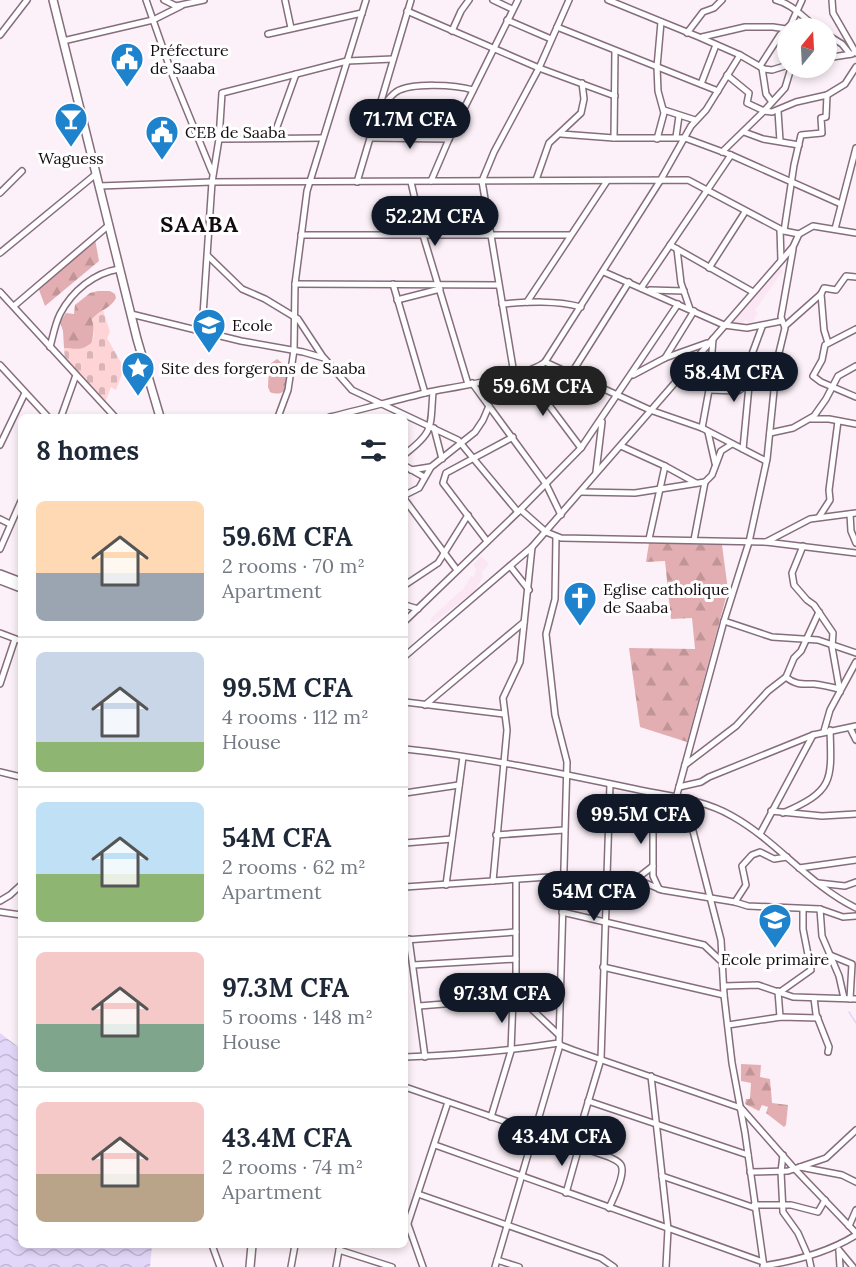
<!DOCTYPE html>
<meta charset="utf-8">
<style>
:root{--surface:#fff;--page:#f6f6f7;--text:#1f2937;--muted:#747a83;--line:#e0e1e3;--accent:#111827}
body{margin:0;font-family:Lora,serif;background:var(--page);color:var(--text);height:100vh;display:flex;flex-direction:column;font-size:22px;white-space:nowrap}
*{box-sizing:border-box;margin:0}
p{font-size:20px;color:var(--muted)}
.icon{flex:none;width:33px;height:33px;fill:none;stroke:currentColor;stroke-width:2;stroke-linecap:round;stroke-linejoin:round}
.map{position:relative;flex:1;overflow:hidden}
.details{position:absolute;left:18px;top:414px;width:390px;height:834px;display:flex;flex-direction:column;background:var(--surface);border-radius:9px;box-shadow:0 3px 9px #0003}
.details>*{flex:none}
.needle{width:39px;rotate:18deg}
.controls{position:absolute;left:777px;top:18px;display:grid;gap:12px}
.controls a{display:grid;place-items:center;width:60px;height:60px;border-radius:50%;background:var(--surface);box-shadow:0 3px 9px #0003;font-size:30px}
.price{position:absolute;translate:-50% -51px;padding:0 14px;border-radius:21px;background:var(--accent);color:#fff;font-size:20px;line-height:39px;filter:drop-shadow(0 2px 3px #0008)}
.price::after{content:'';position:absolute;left:50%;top:36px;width:18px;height:14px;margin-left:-9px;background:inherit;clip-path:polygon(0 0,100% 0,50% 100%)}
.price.selected{background:#222;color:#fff}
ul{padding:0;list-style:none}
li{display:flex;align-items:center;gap:18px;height:150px;padding:0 18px}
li+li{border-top:2px solid var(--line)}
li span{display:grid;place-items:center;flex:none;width:168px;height:120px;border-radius:9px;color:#555}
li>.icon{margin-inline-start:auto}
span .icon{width:72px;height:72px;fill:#fffc;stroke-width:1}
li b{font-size:26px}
h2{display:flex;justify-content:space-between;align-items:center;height:72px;padding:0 18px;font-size:26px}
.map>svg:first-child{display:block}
</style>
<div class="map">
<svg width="856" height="1267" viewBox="0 0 856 1267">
<defs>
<pattern id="forest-firs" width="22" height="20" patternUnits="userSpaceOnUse" patternTransform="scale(1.5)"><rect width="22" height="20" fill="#e2aeb1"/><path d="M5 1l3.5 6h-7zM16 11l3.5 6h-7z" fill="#c19497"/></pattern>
<pattern id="cemetery-stones" width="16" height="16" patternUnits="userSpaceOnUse" patternTransform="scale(1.5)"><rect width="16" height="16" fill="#fed4d6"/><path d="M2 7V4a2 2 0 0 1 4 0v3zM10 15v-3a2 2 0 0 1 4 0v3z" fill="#d9b5b7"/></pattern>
<pattern id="water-waves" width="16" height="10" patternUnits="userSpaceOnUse" patternTransform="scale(1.5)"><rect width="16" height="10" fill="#e3d7f9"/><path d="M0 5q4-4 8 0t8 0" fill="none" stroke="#c2b7d4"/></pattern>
</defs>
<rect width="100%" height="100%" fill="#fcf1f8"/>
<!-- built -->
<g fill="#fbe6f4">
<polygon points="777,267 783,271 755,310 758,313 752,323 745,320 739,327 730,322 746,302 748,303"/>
<polygon points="481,556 489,564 482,572 483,577 475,590 433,623 430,619 464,588 471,576 474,577 476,569 473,565"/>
</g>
<!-- forest -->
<g fill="url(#forest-firs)">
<polygon points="95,239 99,261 45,306 38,287"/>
<path d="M98,291H110L115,294L116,298C111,308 100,310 92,319L94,326L92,343L81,350L64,348L63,331L60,322L66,313L74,314L75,305L90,293Z"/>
<path d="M277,359L287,367C289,381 288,399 270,392L268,387L269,365Z"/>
<polygon points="649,543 722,545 728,590 687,742 640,727 629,648 695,649 692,618 671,619 665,561 646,562"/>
<polygon points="741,1064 761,1065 760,1077 770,1079 772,1103 788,1105 786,1125 784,1127 766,1113 768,1107 762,1105 759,1111 745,1104 746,1099 750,1099 751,1083 741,1081"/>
</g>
<!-- cemetery -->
<path fill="url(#cemetery-stones)" d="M103,310L110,332L107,338L124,368L116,390L111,387L104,405L65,362L64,348C89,351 98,346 92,319Z"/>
<!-- water -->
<polygon fill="url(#water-waves)" points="0,1033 21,1049 21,1245 152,1245 150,1267 0,1267"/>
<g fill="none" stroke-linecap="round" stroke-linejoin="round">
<!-- stream -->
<polyline stroke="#e3d7f9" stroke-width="1.5" points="849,1012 856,1023"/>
<!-- minor casing -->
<g stroke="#866d7e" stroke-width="8">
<g id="minor">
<polyline points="146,0 172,74 212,172"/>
<polyline points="164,0 176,6 204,0"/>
<polyline points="285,0 291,28"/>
<polyline points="493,0 512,9"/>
<polyline points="608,0 699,37 740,55 764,69 772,70 788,65"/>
<path d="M776,0C793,4 804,19 818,28"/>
<polyline points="832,0 833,13 856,53"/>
<polyline points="407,11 539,68 615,96"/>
<polyline points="507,20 551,39"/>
<polyline points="557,27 718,91"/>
<polyline points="452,31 461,11 469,0"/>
<polyline points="687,33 703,12 714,8 722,0"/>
<polyline points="268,34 362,13"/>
<polyline points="826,34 842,44 850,54"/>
<polyline points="0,35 27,0"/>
<polyline points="702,37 745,27 773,27 786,29"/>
<polyline points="63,41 153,20 181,6"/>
<polyline points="826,58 852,54"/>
<polyline points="760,66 780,35 791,24 802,0"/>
<polyline points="762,68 766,94 772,102"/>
<polyline points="727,75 749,93 747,103 764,111 785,88 791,68"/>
<polyline points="701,84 716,45"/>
<path d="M380,110C385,104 390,96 396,92C412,82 456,85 473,90"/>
<polyline points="664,110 695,120"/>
<polyline points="778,111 780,141"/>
<polyline points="744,132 763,139 799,145"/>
<polyline points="561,134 614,138 685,138 731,155 841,204"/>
<polyline points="676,137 679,116"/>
<polyline points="273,138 296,74"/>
<polyline points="372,138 449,139"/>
<polyline points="614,138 615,51"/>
<polyline points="219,139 323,138"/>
<polyline points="657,139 664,113 658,91 657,67 661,22"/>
<polyline points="722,152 764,111 772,112 796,102 827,95 845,84 856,67"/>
<polyline points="536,180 549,143 581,113 584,99 582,83"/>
<polyline points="431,181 449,139 518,0"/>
<polyline points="357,182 411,0"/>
<polyline points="411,182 423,235 468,384"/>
<polyline points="99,186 212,182 688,180 784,231 799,234"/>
<polyline points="0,193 22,171"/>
<polyline points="780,229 781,260"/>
<polyline points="835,229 856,148"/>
<polyline points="784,231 794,165 801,135 822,133 821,118 826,117 827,95"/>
<polyline points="301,235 570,235"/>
<polyline points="670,245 753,292"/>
<polyline points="677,249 681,283 690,309"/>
<polyline points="0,253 96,174"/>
<polyline points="208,256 242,289 265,299 298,319 323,357"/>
<polyline points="709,268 745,212"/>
<polyline points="604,272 724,325 747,328 782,321"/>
<polyline points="295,284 498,285"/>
<polyline points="393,284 425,393"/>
<polyline points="641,288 731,155"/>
<polyline points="650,290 684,291"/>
<polyline points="0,292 115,417"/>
<polyline points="821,294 824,330 828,343"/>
<polyline points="397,300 440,289"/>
<polyline points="527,302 607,181"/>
<path d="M502,304C528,302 555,300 581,307"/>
<polyline points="14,306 109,225"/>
<polyline points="131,314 241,341 303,352 324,358 352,390 458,440 518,512"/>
<polyline points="785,326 821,294 824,288 836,290 846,276 856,277"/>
<polyline points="856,329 825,345 822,360 813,376 821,382 856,397"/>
<polyline points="202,330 212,182 219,139 222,93 347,61 393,59"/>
<path d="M50,347C53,336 55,324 60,314C72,291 94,273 119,269"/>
<polyline points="665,358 694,311"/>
<polyline points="545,362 650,410 702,428 766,461"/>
<polyline points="0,365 48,417"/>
<polyline points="524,372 581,448"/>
<polyline points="514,374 482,181 494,152 539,68 569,0"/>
<polyline points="571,374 629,282"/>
<polyline points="633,375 665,358 707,343"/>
<polyline points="750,379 757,374 777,375"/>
<polyline points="472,383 546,484 561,515"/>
<polyline points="709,390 738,391 750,383"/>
<polyline points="61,417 76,375"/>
<polyline points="278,417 288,390 294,350 295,284 307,191 366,0"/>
<path d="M330,417C363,409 396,400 429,392C454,387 529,376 545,362L660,181L691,126L706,110L740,55"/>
<polyline points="811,419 829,419 856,424"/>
<polyline points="434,428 442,459"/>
<polyline points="702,428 709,390 713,339"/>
<polyline points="708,432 715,463"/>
<polyline points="770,433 793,428 814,416 826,399 838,376 856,366"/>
<polyline points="0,445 25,393"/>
<polyline points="621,446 665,466 696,483"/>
<polyline points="743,449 752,354 762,327"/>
<path d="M405,454C435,431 430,427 433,392"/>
<polyline points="405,466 424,477"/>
<polyline points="411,470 430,467"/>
<polyline points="596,472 602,422"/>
<polyline points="581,492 635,493 705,482"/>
<polyline points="405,495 419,488 431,467 475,432 483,420 489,406"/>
<polyline points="405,500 457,570"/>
<polyline points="521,510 546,532 561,538 766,542 856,553"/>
<polyline points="850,514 851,531 856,543"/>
<polyline points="819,517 830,500 829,490 838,421"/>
<polyline points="0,519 10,524"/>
<polyline points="556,537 555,599 546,634 555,715 567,762 559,1043"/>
<polyline points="649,539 665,466"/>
<polyline points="694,540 705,482 712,475 721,451 732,444"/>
<polyline points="487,541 443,483 446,473 513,437"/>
<polyline points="766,542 810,519 856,513"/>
<polyline points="803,546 792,573 794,585 807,600 814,605 833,633 832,647 840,692"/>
<polyline points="0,549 21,501"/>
<polyline points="510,566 529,590"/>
<polyline points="405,585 438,563 468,515"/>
<polyline points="405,605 418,609"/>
<polyline points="405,621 518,512 581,448 678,304"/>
<polyline points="724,621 772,637 818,640 856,653"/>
<polyline points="0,633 21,641"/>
<polyline points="405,656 532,547 793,247 799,234 813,226 856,233"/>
<path d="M786,677C795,685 802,684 814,684C822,685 831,687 839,689"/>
<polyline points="0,684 15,639"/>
<polyline points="405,702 504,714"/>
<polyline points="425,705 524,622"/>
<polyline points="850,728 856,740"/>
<polyline points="824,731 830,710 856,662"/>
<path d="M405,749C482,757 559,773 635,789C667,796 703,799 732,816C777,841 809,885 856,908"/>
<polyline points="685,765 736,726 768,691 786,677 794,658 801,651 819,612"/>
<polyline points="0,772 21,777"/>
<polyline points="679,787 701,782 709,777 813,735 856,726"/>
<polyline points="405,793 459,785"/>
<polyline points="653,793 653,876 659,889"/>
<polyline points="676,798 724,621 749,542 767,459 777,361 785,328 781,317 793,249"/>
<polyline points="685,800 721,940 724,995 732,1063 745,1133 764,1267"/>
<polyline points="771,811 822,816 856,814"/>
<path d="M783,813C833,791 832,782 830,730"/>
<polyline points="760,834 813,735"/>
<polyline points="496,835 564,830"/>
<polyline points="405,843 452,839"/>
<polyline points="799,868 856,860"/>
<polyline points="609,878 638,880 662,890 735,902 748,906 820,909 843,917 856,916"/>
<polyline points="635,880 653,866"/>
<polyline points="493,881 507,730 503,698 520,662 532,547"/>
<polyline points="818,883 845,886 856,882"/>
<polyline points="446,885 463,757"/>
<polyline points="405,887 563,876"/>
<polyline points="0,901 10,895 21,885"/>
<polyline points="735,902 746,885 742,866 752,855 760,852 774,859 787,857"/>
<polyline points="820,909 822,936 839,976 844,998"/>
<polyline points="0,912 21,915"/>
<polyline points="562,912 704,945 722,962"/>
<polyline points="409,939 425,1057"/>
<polyline points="405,940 516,932"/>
<polyline points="830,955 852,964 850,999"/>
<polyline points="413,965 516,959"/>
<polyline points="603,967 724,995"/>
<polyline points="724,986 758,985 793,997 856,999"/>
<polyline points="778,991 780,1017"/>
<polyline points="780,992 811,970 803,929 803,909"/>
<polyline points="516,998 516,880"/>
<polyline points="814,998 816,1014 829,1047 828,1052"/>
<polyline points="419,1006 520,998 559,1035"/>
<polyline points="728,1025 781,1017 818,1018"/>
<path d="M405,1057C457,1055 508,1051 559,1043L560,1045L573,1050L741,1108L792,1166L856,1233"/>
<polyline points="651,1076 668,1229 666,1267"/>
<path d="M405,1087L609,1157C613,1159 619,1161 621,1165C626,1174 613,1199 609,1208"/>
<polyline points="588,1101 748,1155"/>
<polyline points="491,1117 511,1051 513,999"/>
<polyline points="435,1145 763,1262"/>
<polyline points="575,1146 601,1059 610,784"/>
<polyline points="783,1155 781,1172 783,1212 798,1233 809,1258 811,1267"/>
<polyline points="800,1167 842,1175 856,1182"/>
<polyline points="750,1172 788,1171 826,1158 856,1130"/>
<polyline points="662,1176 755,1208"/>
<polyline points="566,1193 579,1147"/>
<polyline points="418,1194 601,1258 614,1267"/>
<polyline points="754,1205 791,1205 818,1212 825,1200"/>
<polyline points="405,1216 423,1267"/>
<polyline points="408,1223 448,1102"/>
<polyline points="849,1226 856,1210"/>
<polyline points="212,1245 220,1267"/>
<polyline points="339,1250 392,1267"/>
<polyline points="839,1250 853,1267"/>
<polyline points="839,1251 840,1267"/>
<polyline points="497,1260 519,1267"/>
<path d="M763,1266C795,1261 829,1252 856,1235"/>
<polyline points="291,1267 295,1245"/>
<polyline points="336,1267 340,1245"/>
<polyline points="495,1267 560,1045"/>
</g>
</g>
<!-- tertiary casing -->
<g stroke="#866d7e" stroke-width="10">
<g id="tertiary">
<polyline points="53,0 137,339 160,417"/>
<polyline points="0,574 21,582"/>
<polyline points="0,580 21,588"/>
<polyline points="250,1267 252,1245"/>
</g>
</g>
<!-- minor -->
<use href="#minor" stroke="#fff" stroke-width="5"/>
<!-- tertiary -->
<use href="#tertiary" stroke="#fff" stroke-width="7"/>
</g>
<!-- icons -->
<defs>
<g id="civic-pin" transform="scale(1.725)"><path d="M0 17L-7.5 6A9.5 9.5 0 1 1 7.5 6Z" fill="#1f82cd" stroke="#fff"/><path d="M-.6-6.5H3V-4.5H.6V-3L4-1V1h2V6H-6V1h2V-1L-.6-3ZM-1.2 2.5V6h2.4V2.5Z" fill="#fff"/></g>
<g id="bar-pin" transform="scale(1.725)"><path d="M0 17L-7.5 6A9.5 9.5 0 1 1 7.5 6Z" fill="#1f82cd" stroke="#fff"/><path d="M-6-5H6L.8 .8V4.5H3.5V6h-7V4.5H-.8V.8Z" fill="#fff"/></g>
<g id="school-pin" transform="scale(1.725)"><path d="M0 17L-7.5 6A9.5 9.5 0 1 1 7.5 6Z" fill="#1f82cd" stroke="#fff"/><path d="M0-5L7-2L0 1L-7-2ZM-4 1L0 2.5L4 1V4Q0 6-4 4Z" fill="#fff"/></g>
<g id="sight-pin" transform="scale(1.725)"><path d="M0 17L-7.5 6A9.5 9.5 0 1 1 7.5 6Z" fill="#1f82cd" stroke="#fff"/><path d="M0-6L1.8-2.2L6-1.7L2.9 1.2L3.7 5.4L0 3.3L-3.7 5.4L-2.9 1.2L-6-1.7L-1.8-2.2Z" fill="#fff"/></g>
<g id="church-pin" transform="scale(1.725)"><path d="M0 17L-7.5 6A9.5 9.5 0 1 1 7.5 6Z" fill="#1f82cd" stroke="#fff"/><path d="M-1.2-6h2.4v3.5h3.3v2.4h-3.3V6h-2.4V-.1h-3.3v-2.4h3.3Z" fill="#fff"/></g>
</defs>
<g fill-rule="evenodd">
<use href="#civic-pin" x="127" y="59"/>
<use href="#bar-pin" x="71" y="119"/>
<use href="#civic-pin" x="162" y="132"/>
<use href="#school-pin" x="209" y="325"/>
<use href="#sight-pin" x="138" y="368"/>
<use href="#church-pin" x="580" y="598"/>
<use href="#school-pin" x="775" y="920"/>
</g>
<g text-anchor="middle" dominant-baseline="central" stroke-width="6" stroke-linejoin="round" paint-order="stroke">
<!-- poi labels -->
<g font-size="16" fill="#130a10" stroke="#fff" text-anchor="start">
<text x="150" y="50">Préfecture<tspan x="150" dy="18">de Saaba</tspan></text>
<text x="185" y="132">CEB de Saaba</text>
<text x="71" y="158" text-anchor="middle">Waguess</text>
<text x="232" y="325">Ecole</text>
<text x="161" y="368">Site des forgerons de Saaba</text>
<text x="603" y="589">Eglise catholique<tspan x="603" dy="18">de Saaba</tspan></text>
<text x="775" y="959" text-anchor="middle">Ecole primaire</text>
</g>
<!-- district labels -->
<g font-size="22" font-weight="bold" letter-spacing="1.5" fill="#130a10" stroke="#fff">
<text x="200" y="224">SAABA</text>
</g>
</g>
</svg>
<div class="controls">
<a><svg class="needle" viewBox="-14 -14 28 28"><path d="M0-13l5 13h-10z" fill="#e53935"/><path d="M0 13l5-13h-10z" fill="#747a83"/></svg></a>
</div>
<b class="price" style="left:410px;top:150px">71.7M CFA</b>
<b class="price" style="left:435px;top:247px">52.2M CFA</b>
<b class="price" style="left:734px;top:403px">58.4M CFA</b>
<b class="price selected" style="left:543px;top:417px">59.6M CFA</b>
<b class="price" style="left:641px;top:845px">99.5M CFA</b>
<b class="price" style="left:594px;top:922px">54M CFA</b>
<b class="price" style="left:502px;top:1024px">97.3M CFA</b>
<b class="price" style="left:562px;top:1167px">43.4M CFA</b>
<section class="details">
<h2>8 homes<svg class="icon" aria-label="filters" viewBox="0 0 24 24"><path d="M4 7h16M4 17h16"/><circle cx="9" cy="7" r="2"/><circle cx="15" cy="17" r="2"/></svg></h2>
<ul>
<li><span style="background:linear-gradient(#ffd9b3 60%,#9aa5b1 0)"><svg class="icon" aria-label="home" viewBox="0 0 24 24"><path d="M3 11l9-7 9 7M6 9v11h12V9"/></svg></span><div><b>59.6M CFA</b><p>2 rooms · 70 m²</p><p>Apartment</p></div></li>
<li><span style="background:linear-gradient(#c9d6e8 75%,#8fb573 0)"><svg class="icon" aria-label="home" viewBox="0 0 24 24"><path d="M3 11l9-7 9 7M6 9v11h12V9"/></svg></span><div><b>99.5M CFA</b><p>4 rooms · 112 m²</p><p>House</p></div></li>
<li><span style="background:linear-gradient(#bfe0f5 60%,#8fb573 0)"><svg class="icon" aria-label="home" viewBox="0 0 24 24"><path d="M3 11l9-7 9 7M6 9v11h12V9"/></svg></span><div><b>54M CFA</b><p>2 rooms · 62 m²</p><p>Apartment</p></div></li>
<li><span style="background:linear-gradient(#f6c9c9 60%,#7fa58c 0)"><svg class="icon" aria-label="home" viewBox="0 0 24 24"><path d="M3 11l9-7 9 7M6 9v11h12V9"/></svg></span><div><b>97.3M CFA</b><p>5 rooms · 148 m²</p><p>House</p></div></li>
<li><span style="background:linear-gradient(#f6c9c9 60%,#b9a48a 0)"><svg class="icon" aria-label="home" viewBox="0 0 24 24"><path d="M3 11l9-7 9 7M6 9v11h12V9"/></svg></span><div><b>43.4M CFA</b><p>2 rooms · 74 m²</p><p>Apartment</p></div></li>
</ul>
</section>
</div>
